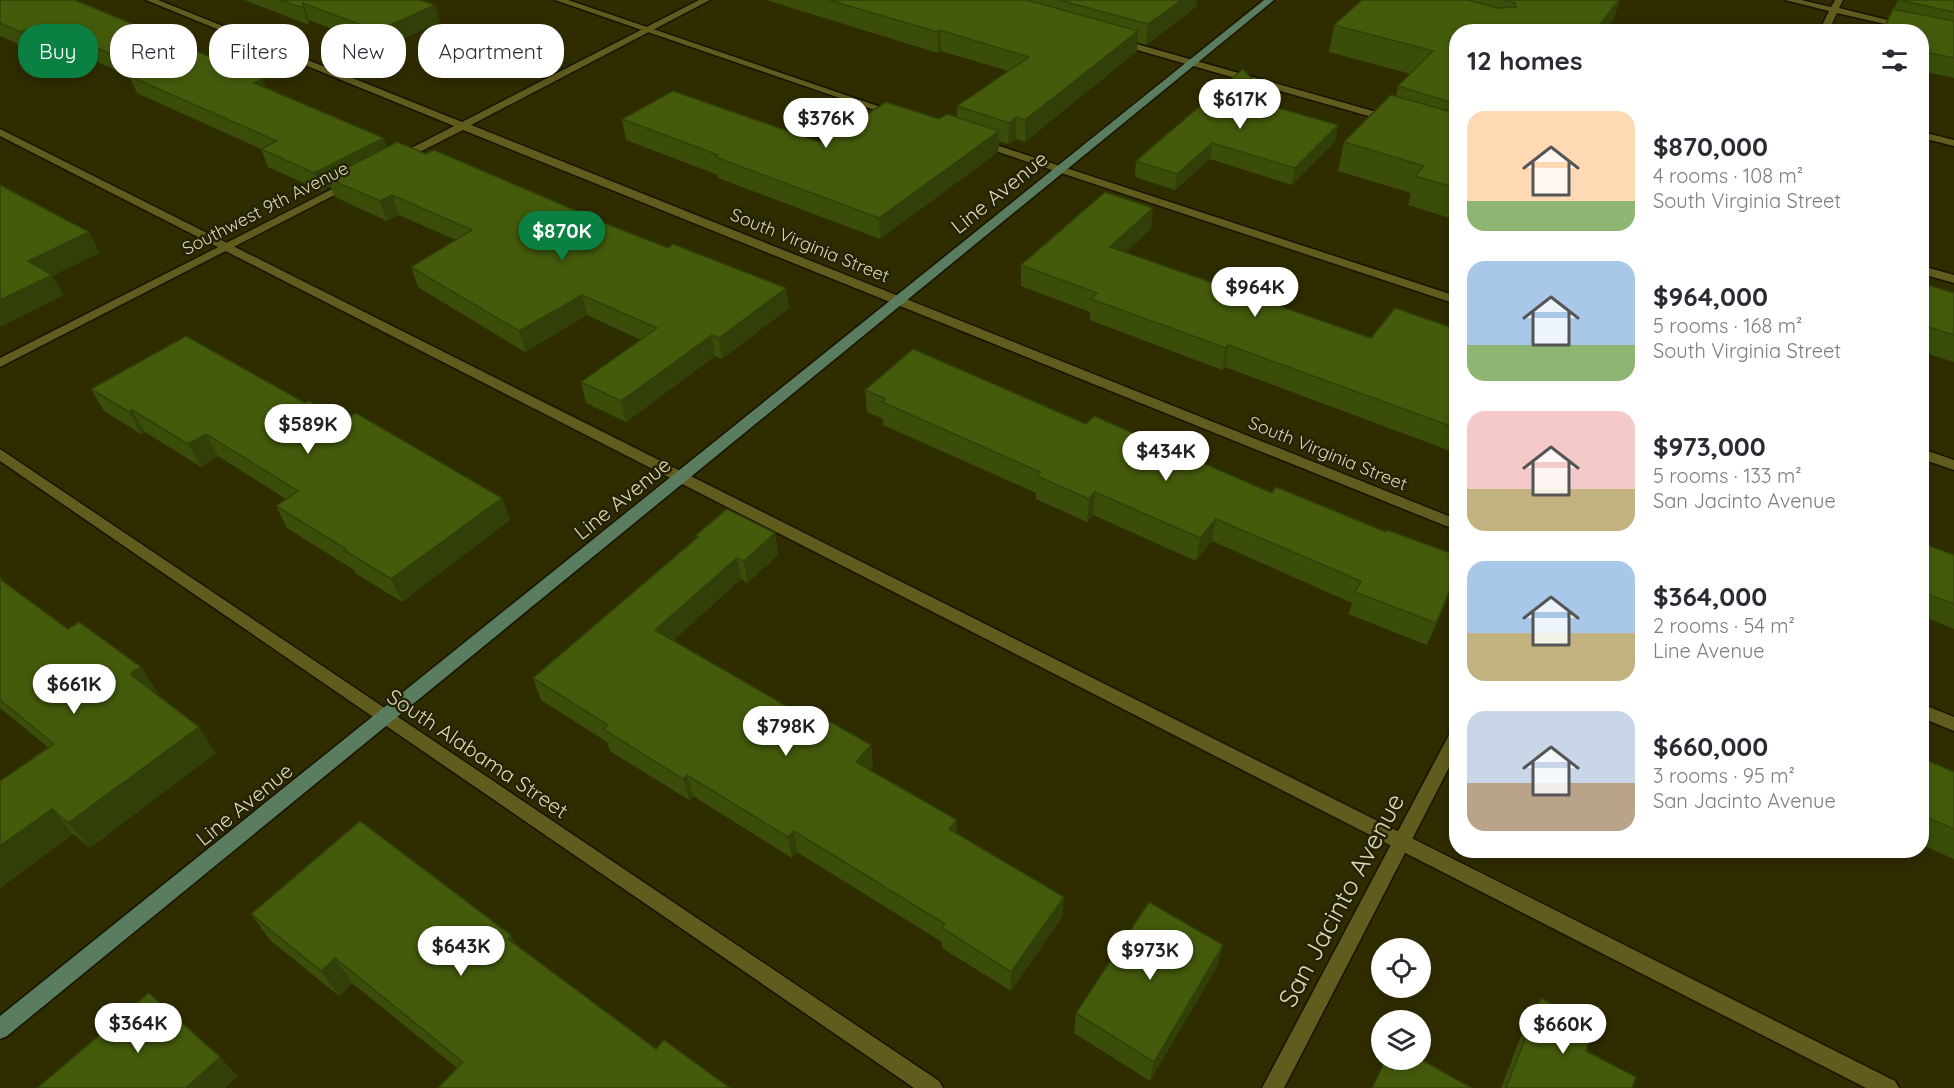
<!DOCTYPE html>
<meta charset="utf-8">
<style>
:root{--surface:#fff;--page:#f7f7f7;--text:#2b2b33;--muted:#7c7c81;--accent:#0b8043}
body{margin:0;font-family:Quicksand,sans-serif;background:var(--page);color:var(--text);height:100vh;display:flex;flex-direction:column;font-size:22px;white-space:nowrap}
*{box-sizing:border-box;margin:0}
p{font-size:20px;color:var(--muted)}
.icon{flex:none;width:33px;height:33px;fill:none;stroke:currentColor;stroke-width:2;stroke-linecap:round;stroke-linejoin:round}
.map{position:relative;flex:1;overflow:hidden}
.sheet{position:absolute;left:1449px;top:24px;width:480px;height:834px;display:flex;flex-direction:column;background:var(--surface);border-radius:24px;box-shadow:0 3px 9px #0003}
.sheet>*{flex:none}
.banner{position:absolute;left:18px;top:24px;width:570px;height:54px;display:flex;gap:12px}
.tools{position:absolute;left:1371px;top:938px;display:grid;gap:12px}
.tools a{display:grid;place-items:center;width:60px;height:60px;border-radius:50%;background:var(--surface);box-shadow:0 3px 9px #0003;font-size:30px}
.price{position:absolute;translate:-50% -51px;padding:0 14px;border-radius:21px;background:#fff;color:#222;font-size:20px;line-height:39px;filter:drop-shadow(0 2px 3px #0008)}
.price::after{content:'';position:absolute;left:50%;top:36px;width:18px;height:14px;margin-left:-9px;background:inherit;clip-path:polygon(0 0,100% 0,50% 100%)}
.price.active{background:var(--accent);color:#fff}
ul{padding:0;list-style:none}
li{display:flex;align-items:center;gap:18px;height:150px;padding:0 18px}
li span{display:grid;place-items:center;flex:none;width:168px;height:120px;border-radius:18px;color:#555}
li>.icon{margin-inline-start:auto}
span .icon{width:72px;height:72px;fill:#fffc;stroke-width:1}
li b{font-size:26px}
h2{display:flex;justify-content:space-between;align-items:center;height:72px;padding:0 18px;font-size:26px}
.chip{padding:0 21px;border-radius:24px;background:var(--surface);box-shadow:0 3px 9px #0003;font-size:21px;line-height:54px}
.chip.active{background:var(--accent);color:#fff}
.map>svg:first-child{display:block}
</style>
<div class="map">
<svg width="1954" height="1088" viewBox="0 0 1954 1088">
<rect width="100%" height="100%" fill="#2f2c00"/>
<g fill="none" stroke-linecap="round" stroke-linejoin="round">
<!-- lane casing -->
<g stroke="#161400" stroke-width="3">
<g id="lane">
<polygon points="555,0 568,0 901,114 892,116"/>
<polygon points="0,129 1895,1081 1899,1088 1866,1088 0,136"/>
<polygon points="1922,132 1954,140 1954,146 1922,138"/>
<polygon points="981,140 1456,296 1456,304 977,145 977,141"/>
<polygon points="1922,449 1954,460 1954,470 1922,459"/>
</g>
</g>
<!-- street casing -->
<g stroke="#161400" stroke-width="3">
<g id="street">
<polygon points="146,0 158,0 462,122 699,0 710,0 471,125 1456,519 1456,530 463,130 402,161 394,161 394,157 454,126"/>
<polygon points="1785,0 1801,0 1831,7 1835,0 1843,0 1839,8 1912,26 1907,29 1837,13 1828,32 1819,32 1829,11"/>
<polygon points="1119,39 1394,117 1395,119 1386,121 1116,44 1114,42"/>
<polygon points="350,180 354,181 354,185 0,367 0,358"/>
<polygon points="1922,266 1954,275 1954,283 1922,274"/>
<polygon points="0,449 939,1081 943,1088 914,1088 0,461"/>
<polygon points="1922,704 1954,717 1954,731 1922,718"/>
<polygon points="1456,731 1456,754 1284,1088 1262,1088 1450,733"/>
</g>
</g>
<!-- secondary casing -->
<g stroke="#161400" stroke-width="3">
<polygon id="secondary" points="1264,0 1274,0 7,1036 0,1039 0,1016"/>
</g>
<!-- lane -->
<use href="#lane" fill="#605c1e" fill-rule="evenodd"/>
<!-- street -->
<use href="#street" fill="#605c1e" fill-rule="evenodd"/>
<!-- secondary -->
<use href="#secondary" fill="#5a7d5f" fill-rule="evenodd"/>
</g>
<!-- wall -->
<g fill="#3a4e0a">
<polygon points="0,0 267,88 387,147 426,154 668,248 786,288 789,308 722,359 715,356 626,422 586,403 581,382 641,340 587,315 525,352 418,287 411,267 456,240 399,215 387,221 335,197 330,186 321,191 268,167 261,149 137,93 129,76 50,41 29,49 0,36"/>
<polygon points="244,0 420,0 440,22 382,48 309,20 309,25"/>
<polygon points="766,0 1197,0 1196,7 1146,45 1137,42 1137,51 1025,142 1016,139 1008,144 999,141 998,152 880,239 718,178 718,175 626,140 622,119 822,143 939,119 957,118 957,106 1008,71 941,51 938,53"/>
<polygon points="1362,0 1620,0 1611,25 1606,32 1456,32 1456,220 1408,205 1411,193 1338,171 1344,142 1396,96 1398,86 1411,74 1329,52 1334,25"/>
<polygon points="1898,0 1954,0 1954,78 1922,71 1922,32 1882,32"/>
<polygon points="1266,94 1265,104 1338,125 1335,141 1292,185 1210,159 1175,190 1135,177 1136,161"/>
<polygon points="1151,229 1126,252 1371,338 1456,329 1456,453 1225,367 1222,370 1090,320 1090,312 1021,286 1021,265"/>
<polygon points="1922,283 1954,293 1954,362 1922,352"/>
<polygon points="91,389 305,403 343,420 502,498 510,520 402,602 355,573 354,570 287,528 276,506 286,499 218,456 201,467 145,432 141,434 104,411"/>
<polygon points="865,390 1086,424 1456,580 1427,645 1348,614 1352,603 1212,541 1196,561 1093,515 1087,522 1036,499 1036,493 883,425 883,419 867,412"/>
<polygon points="775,533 778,555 747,583 741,579 673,640 802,715 871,745 873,766 870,770 957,820 957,834 1064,897 1062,917 1011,991 942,948 942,942 797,852 792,858 693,796 689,800 610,751 607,742 541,700 533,678 696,539 695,536"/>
<polygon points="1922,543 1954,555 1954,629 1922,616"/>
<polygon points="0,576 4,582 68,629 141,667 158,693 157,694 216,753 90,848 73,834 0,888 0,781 48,747 0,708"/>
<polygon points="1922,758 1954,772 1954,859 1922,845"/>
<polygon points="1881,850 1899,850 1894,856"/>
<polygon points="251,914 516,944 656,1049 730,1088 457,1068 352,983 339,996 270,940"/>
<polygon points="1218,965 1150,1081 1074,1033 1076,1013"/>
<polygon points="1541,998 1586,1051 1632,1088 1501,1088 1528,1018"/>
</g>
<!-- shaded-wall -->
<g fill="#304008">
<polygon points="1182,0 1197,0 1196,7 1146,45 1148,24"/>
<polygon points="1619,0 1611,25 1606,32 1594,32"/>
<polygon points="303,3 309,20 309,25 303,8"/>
<polygon points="435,5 440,22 382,48 377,31"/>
<polygon points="42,24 50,41 29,49 20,32"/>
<polygon points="940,30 941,51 938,53 937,32"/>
<polygon points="1138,31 1137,51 1025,142 1025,120"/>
<polygon points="263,79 270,96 254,83"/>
<polygon points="1266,94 1264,110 1258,102"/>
<polygon points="1016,117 1016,139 1008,144 1009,123"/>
<polygon points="1338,125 1335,141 1292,185 1295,168"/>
<polygon points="999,131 998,152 880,239 879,218"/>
<polygon points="384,138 390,156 327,178 330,186 321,191 314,173"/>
<polygon points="1212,143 1210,159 1175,190 1177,174"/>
<polygon points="392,195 399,215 387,221 380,201"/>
<polygon points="1153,208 1151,229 1109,268 1110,247"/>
<polygon points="89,232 100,253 52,276 64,295 0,327 0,300 28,261"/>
<polygon points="786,288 789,308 722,359 719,338"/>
<polygon points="582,295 587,315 525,352 519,331"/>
<polygon points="712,335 715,356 626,422 621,401"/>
<polygon points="1228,345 1225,367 1222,370 1226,348"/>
<polygon points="132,410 145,432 141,434 129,412"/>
<polygon points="206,434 218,456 201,467 188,444"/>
<polygon points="1095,492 1093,515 1087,522 1089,499"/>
<polygon points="502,498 510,520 402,602 391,579"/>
<polygon points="1216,519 1212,541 1196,561 1200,538"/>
<polygon points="775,533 778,555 747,583 744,561"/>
<polygon points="737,558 741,579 661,652 655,630"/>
<polygon points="1456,576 1456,581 1427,645 1436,623"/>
<polygon points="141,667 158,693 148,700 130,674"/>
<polygon points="199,727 216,753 90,848 68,823"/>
<polygon points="871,745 873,766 858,783 856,762"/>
<polygon points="687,775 693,796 689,800 683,779"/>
<polygon points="52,809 73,834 0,888 0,846"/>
<polygon points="957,820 957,841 949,829"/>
<polygon points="794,831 797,852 792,858 788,837"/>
<polygon points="1064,897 1062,917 1011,991 1011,972"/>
<polygon points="511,935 524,960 508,939"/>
<polygon points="1223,945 1218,965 1150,1081 1154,1062"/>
<polygon points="335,958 352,983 339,996 321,971"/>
<polygon points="220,1057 238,1076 225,1088 186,1088"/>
</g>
<!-- building -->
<g fill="#445b0c" stroke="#304008" stroke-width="1.5">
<polygon points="0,0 75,0 263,79 254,83 384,138 314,173 261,149 277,141 129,76 145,69 42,24 20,32 0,23"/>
<polygon points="281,0 420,0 435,5 377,31 303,3 303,8"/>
<polygon points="829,0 1027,0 1138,31 1025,120 1016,117 1009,123 957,106 1029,57 940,30 937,32"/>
<polygon points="1059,0 1182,0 1148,24"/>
<polygon points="1362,0 1468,0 1497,8 1516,7 1515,3 1502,0 1619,0 1594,32 1456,32 1456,104 1398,86 1433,51 1334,25"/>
<polygon points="1899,0 1954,0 1954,12"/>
<polygon points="1893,9 1954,21 1954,58 1926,52 1923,58 1922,58 1922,32 1882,32"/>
<polygon points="1243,69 1266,94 1258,102 1338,125 1295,168 1212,143 1177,174 1136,161"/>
<polygon points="673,91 822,143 886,102 939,119 947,114 999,131 879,218 715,157 718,155 622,119"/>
<polygon points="1391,95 1456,113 1456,188 1415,176 1424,166 1344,142"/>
<polygon points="397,142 426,154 434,150 612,226 668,248 673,244 786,288 719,338 712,335 621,401 581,382 657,328 582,295 519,331 411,267 472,230 392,195 380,201 327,178"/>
<polygon points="0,185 89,232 28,261 52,275 0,300"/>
<polygon points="1105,192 1153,208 1110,247 1371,338 1395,308 1456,329 1456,428 1228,345 1226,348 1091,299 1097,293 1021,265"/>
<polygon points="1922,283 1954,293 1954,335 1922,325"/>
<polygon points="186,336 305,403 309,401 343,420 356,413 502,498 391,579 344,550 346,549 276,506 298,491 206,434 188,444 132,410 129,412 91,389"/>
<polygon points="913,349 1086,424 1094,416 1272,493 1276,487 1386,532 1387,530 1456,555 1456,576 1436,623 1355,592 1361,581 1216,519 1200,538 1095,492 1089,499 1037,476 1040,472 882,402 886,399 865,390"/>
<polygon points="727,509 775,533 744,561 737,558 655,630 802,715 808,709 871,745 856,762 957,820 949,829 1064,897 1011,972 942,928 945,924 794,831 788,837 687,775 683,779 603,729 608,725 533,678 698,537 695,536"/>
<polygon points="1922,543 1954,555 1954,604 1922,592"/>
<polygon points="0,579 68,629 79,622 141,667 130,674 199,727 68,823 52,809 0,846 0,781 54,744 0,700"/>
<polygon points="1922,758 1954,772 1954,829 1922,815"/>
<polygon points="360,821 511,935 508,939 656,1049 664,1040 730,1088 438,1088 463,1062 335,958 321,971 251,914"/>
<polygon points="1149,902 1223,945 1154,1062 1076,1013"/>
<polygon points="149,993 220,1057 186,1088 37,1088"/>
<polygon points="1541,998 1595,1027 1586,1051 1636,1077 1632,1088 1506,1088"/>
<polygon points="1386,1059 1420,1059 1472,1088 1372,1088"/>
</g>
<g text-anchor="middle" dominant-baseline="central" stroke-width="5" stroke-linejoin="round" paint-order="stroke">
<!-- far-street labels -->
<g font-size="18" fill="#dad9b1" stroke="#242208">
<text transform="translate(265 208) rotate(-27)">Southwest 9th Avenue</text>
<text transform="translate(810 245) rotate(22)">South Virginia Street</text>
<text transform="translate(1328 453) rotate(22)">South Virginia Street</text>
</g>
<!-- street labels -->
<g font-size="21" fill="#dad9b1" stroke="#242208">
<text transform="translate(999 192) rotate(-39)">Line Avenue</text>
<text transform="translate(622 498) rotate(-39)">Line Avenue</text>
<text transform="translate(478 753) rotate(34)">South Alabama Street</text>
<text transform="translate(244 804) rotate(-39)">Line Avenue</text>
</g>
<!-- near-street labels -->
<g font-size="26" fill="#dad9b1" stroke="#242208">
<text transform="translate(1341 900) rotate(-62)">San Jacinto Avenue</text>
</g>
</g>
</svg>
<div class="tools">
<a><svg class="icon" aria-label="locate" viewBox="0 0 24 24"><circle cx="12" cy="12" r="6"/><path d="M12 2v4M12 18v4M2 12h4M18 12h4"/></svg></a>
<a><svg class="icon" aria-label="layers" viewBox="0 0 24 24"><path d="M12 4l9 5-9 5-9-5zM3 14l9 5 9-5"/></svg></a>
</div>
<b class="price" style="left:1240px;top:130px">$617K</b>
<b class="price" style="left:826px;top:149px">$376K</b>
<b class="price active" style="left:562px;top:262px">$870K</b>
<b class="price" style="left:1255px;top:318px">$964K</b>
<b class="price" style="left:308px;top:455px">$589K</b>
<b class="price" style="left:1166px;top:482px">$434K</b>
<b class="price" style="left:74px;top:715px">$661K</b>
<b class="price" style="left:786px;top:757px">$798K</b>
<b class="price" style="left:461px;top:977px">$643K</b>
<b class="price" style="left:1150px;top:981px">$973K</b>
<b class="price" style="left:138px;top:1054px">$364K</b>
<b class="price" style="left:1563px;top:1055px">$660K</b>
<div class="banner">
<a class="chip active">Buy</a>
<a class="chip">Rent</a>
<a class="chip">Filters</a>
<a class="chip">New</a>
<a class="chip">Apartment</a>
</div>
<section class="sheet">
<h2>12 homes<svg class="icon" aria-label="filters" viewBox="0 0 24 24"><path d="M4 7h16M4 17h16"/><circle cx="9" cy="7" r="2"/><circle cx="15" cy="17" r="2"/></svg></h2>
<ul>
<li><span style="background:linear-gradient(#ffd9b3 75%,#8fb573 0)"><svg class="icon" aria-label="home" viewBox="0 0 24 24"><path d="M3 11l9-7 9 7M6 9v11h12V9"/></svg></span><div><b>$870,000</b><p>4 rooms · 108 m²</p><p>South Virginia Street</p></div></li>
<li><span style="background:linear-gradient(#a9c7e8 70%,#8fb573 0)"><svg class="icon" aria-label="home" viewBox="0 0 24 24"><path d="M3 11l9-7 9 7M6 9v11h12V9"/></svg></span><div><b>$964,000</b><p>5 rooms · 168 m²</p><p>South Virginia Street</p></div></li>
<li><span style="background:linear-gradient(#f6c9c9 65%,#c2b280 0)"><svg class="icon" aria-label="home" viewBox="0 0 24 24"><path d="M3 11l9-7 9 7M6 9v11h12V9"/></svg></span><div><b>$973,000</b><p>5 rooms · 133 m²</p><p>San Jacinto Avenue</p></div></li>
<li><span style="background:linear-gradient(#a9c7e8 60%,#c2b280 0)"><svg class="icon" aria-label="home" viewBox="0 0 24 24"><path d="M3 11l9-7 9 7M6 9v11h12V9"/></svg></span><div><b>$364,000</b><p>2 rooms · 54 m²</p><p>Line Avenue</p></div></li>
<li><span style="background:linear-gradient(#c9d6e8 60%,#b9a48a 0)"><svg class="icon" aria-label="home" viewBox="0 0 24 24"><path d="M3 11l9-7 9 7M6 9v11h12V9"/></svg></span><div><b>$660,000</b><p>3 rooms · 95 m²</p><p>San Jacinto Avenue</p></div></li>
</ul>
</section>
</div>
